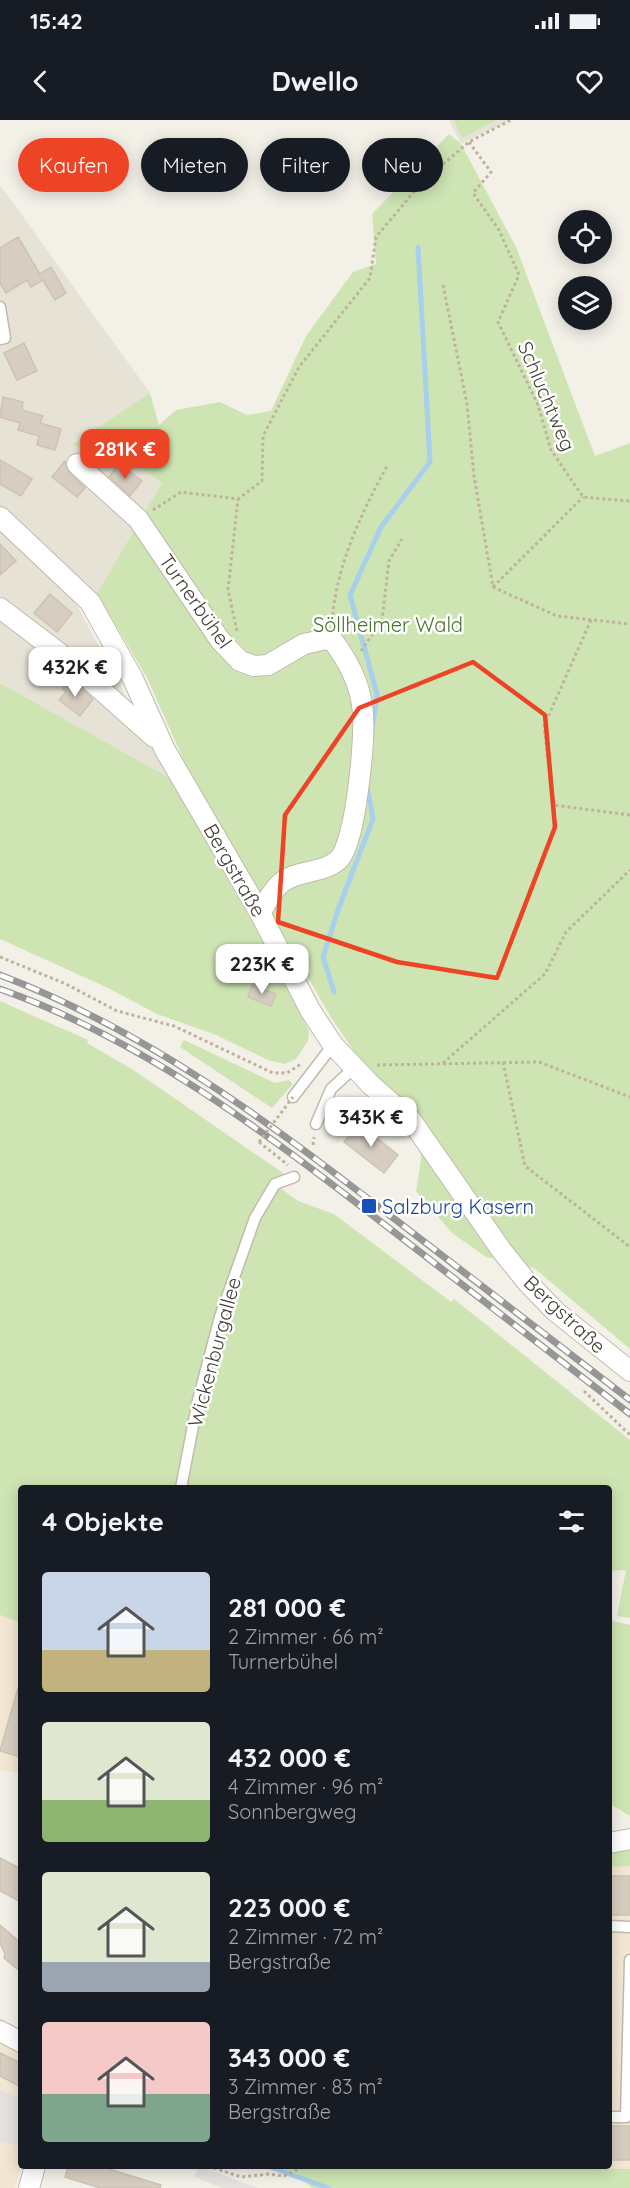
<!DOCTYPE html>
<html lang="de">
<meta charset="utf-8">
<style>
:root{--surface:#171b24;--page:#20242c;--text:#f1f3f6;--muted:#9ea1a6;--accent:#ed4425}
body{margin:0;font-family:Quicksand,sans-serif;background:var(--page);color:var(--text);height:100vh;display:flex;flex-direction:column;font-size:22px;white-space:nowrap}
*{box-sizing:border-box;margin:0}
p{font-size:20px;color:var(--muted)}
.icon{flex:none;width:33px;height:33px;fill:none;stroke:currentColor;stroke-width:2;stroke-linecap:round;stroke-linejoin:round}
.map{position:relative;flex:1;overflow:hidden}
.sheet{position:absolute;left:18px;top:1365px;width:594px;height:684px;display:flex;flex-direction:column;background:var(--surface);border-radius:6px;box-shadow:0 3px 15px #0003}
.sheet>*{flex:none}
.guide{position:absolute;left:18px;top:18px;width:594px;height:54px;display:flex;gap:12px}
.controls{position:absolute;left:558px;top:90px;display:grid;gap:12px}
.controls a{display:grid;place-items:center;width:54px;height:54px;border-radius:50%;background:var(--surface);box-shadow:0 3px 15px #0003;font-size:30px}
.price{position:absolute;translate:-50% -51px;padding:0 14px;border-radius:12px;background:#fff;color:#222;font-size:20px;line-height:39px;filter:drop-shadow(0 2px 3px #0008)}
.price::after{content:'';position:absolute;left:50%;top:36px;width:18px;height:14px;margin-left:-9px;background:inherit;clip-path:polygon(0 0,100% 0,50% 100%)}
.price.current{background:var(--accent);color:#fff}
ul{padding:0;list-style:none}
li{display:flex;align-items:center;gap:18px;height:150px;padding:0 24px}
li span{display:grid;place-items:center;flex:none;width:168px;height:120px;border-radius:6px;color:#555}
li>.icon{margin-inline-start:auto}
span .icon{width:72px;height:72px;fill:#fffc;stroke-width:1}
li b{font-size:26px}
h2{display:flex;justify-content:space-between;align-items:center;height:72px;padding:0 24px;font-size:26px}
.pill{padding:0 21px;border-radius:27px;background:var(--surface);box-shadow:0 3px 15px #0003;font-size:21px;line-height:54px}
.pill.current{background:var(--accent);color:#fff}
.status{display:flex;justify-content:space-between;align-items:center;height:42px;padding:0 30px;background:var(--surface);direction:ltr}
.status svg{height:16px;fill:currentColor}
header{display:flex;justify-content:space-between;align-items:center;height:78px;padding:0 24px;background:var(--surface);font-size:27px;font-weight:800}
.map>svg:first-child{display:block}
</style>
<div class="status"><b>15:42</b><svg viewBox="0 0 49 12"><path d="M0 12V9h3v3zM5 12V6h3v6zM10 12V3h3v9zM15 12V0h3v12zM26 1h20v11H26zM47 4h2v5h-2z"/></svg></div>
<header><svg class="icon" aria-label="back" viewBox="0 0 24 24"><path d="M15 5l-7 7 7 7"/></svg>Dwello<svg class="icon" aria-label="heart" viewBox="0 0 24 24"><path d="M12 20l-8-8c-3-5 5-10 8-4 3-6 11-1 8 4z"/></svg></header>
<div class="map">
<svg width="630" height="2068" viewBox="0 0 630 2068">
<rect width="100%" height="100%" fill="#f3f0e8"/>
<!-- residential -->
<g fill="#e7e2d6">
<polygon points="449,0 510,0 461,24"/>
<polygon points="0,65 150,273 73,325 124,336 162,363 97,473 72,476 170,658 0,563"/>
</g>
<!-- commercial -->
<g fill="#f3e7d4">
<polygon points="0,1495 21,1503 21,1652 0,1651"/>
<polygon points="630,1728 630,2049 393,2048 375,2046 609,2046 609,1731"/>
<polygon points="0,1898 21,1909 21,2046 15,2068 0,2068"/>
</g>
<!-- green -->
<g fill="#cee5b3">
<polygon points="454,0 497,0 462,18"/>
<polygon points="449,14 461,24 516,127 595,336 630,323 630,1229 534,1148 486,1137 452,1113 416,1071 421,1039 417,997 368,952 332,899 187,648 148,560 97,473 162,363 124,336 72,325 150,273 159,305 176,290 220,282 247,295 271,291 306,216 353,152 376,144 372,94"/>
<polygon points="0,563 170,658 271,835 309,911 308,921 296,939 285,944 268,940 216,915 157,894 108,868 0,819"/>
<polygon points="0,881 88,920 87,923 135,951 283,1053 276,1065 298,1081 334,1094 451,1182 454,1179 630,1320 630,1498 617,1496 626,1450 609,1451 609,1368 21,1368 21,1503 0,1495"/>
<polygon points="184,920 275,963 289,960 293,964 272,988 180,927"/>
<polygon points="609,1500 630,1505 630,1696 609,1683"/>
<polygon points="630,1728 630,1746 609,1747 609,1731"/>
<polygon points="277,2046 630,2049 630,2068 312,2068 297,2054"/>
</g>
<!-- parking -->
<g fill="#e4e2df">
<polygon points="0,1970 21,1980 21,2007 16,2025 0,2021"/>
<polygon points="199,2046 258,2068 223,2068 194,2057"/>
</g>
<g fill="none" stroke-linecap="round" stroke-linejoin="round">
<!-- stream -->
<g stroke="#a8d0ec" stroke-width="5">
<polyline points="372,611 377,574 350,475 381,407 430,342 418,127"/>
<polyline points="334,872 323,837 339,787 373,699 367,665"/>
<polyline points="268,2046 328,2068"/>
</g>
</g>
<!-- building -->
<g fill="#d7cec1" stroke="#cec3b2" stroke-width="1.5">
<polygon points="18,117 40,154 51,147 66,173 55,180 43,160 31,167 27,160 6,173 0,163 0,128"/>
<polygon points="24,223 37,251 17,260 4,233"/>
<polygon points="3,277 23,282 22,290 43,296 40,303 61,309 55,330 37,325 39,316 18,310 20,303 0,297"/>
<polygon points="0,340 32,359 21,376 0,364"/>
<polygon points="65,341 69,352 85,368 77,377 52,357"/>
<polygon points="119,344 142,361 130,376 109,357"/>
<polygon points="0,424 16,441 0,455"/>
<polygon points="50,474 72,493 57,512 34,493"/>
<polygon points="70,559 93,579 80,596 59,580 66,572 62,569"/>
<polygon points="252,865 276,874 271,886 248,877"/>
<polygon points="359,1004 398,1035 384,1053 344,1022"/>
<polygon points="18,1568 21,1568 21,1637 0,1631"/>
<polygon points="0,1738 21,1749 21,1782 0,1771"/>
<rect x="609" y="1756" width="21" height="39"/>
<polygon points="0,1805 21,1823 21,1852 4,1838 5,1834 0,1823"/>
<polygon points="0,1933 21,1943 21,1967 0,1956"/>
<rect x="609" y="2006" width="21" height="34"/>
<polygon points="68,2046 99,2046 161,2065 160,2068 100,2068 65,2057"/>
</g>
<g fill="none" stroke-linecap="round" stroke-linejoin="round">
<!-- service casing -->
<g stroke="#c1baae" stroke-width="13">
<g id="service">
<polyline points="0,187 5,218 0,219"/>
<polyline points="293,977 333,925"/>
<polyline points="316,1004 331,969 355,947"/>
<polyline points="181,1368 198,1280 220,1197 255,1098 275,1064 294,1057"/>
<polyline points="609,1806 630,1807"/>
<polyline points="609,1997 626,1997 630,1840"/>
</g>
</g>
<!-- minor casing -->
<g stroke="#c1baae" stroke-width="22">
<g id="minor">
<path d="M77,344L138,399L220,520L240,541L254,546L268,545L304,524L331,518C348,541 361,564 363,593C365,620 356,719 340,738C326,754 297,749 281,763C272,770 266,784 260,793"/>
<polyline points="0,397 90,482 133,559 165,630 260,793 310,890 333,925 371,965 411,1000 502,1131 527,1162 555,1191 630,1251"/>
<polyline points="0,488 63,536 154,617"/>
<polyline points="609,1723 630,1719"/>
<polyline points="0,1911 21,1922"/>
<polyline points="29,2068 35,2046"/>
</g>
</g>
<!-- path -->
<g stroke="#bfb39d" stroke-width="3" stroke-dasharray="3 3" stroke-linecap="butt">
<polyline points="469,22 491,52 473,73 499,110 519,155 498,202 538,285 551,330 583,377 630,381"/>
<polyline points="443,165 467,284 474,356 493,467 557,496 630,504"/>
<polyline points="153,390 181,372 238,379 262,361 263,316 299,247 370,158 376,117 423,61 469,22 511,0"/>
<polyline points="493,467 583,377"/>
<polyline points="591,500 544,606 553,685 630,695"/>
<path d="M332,501C337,444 360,396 387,346"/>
<polyline points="237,511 228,470 238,379"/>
<polyline points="361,531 382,500 389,441 402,419"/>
<polyline points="0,837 66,864 117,891 174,906 273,953 287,953 301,944"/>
<polyline points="503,942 525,1046 630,1127"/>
<polyline points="443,943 545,854 566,812 630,750"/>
<polyline points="377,945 539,942 630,977"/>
<polyline points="259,1022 288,1045"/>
<polyline points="313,1025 314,1017"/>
<polyline points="584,1271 630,1315"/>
<polyline points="208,2046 241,2057 269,2054 284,2056 303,2047 371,2046"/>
</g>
<!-- service -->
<use href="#service" stroke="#fff" stroke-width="10"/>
<!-- minor -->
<use href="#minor" stroke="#fff" stroke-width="20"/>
<!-- rail casing -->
<g stroke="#969696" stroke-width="7">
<g id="rail">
<path d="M0,855C149,912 267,1001 392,1097C472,1158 551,1219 630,1280"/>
<path d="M0,869C144,920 266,1013 385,1105C467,1168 548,1231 630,1294"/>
</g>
</g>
<!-- rail -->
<use href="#rail" stroke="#fff" stroke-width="4.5" stroke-dasharray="14" stroke-linecap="butt"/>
<!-- path-bridge -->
<polyline stroke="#bfb39d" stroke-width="3" stroke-dasharray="3 3" stroke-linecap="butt" points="259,1022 293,977"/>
</g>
<!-- marked area -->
<path fill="none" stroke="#ed4425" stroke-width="4.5" stroke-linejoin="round" d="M473,542L545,595L555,707L497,858L397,842L278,802L285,695L359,588Z"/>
<!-- markers -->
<rect fill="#1a4fb4" stroke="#fff" stroke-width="2" x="361" y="1078" width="16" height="16" rx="3"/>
<g text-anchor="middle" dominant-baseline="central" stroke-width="5" stroke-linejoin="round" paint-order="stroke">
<!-- street labels -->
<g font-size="20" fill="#464037" stroke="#fff">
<text transform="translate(547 276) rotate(67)">Schluchtweg</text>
<text transform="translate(196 481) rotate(55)">Turnerbühel</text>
<text transform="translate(235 750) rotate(60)">Bergstraße</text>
<text transform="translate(565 1194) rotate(43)">Bergstraße</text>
<text transform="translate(214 1232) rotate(-75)">Wickenburgallee</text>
</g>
<!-- park labels -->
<g font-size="20" fill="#48742d" stroke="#fff">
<text x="388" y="504">Söllheimer Wald</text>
</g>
<!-- transit labels -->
<g font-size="20" fill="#164399" stroke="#fff" text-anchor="start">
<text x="382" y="1086">Salzburg Kasern</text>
</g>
</g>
</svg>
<div class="controls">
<a><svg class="icon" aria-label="locate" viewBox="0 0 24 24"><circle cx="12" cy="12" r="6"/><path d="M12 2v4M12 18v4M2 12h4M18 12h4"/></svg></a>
<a><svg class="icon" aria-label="layers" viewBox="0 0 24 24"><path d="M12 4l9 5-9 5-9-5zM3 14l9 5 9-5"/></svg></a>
</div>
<b class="price current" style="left:125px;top:360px">281K €</b>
<b class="price" style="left:75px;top:578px">432K €</b>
<b class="price" style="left:262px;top:875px">223K €</b>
<b class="price" style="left:371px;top:1028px">343K €</b>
<div class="guide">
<a class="pill current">Kaufen</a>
<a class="pill">Mieten</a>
<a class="pill">Filter</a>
<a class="pill">Neu</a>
</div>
<section class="sheet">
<h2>4 Objekte<svg class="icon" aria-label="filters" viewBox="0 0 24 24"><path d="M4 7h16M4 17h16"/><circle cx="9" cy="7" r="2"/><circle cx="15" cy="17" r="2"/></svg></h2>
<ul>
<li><span style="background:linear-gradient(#c9d6e8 65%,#c2b280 0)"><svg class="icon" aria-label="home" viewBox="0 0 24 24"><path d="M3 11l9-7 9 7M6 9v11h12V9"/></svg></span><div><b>281 000 €</b><p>2 Zimmer · 66 m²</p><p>Turnerbühel</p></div></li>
<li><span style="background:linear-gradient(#dfe7d0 65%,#8fb573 0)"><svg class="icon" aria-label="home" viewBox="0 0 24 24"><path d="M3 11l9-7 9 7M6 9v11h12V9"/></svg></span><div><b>432 000 €</b><p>4 Zimmer · 96 m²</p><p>Sonnbergweg</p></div></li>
<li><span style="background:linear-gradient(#dfe7d0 75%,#9aa5b1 0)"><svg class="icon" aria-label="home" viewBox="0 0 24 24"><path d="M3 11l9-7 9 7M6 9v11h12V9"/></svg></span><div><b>223 000 €</b><p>2 Zimmer · 72 m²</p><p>Bergstraße</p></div></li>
<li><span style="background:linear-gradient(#f6c9c9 60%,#7fa58c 0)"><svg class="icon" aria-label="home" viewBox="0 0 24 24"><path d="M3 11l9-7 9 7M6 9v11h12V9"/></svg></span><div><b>343 000 €</b><p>3 Zimmer · 83 m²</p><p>Bergstraße</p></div></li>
</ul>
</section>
</div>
